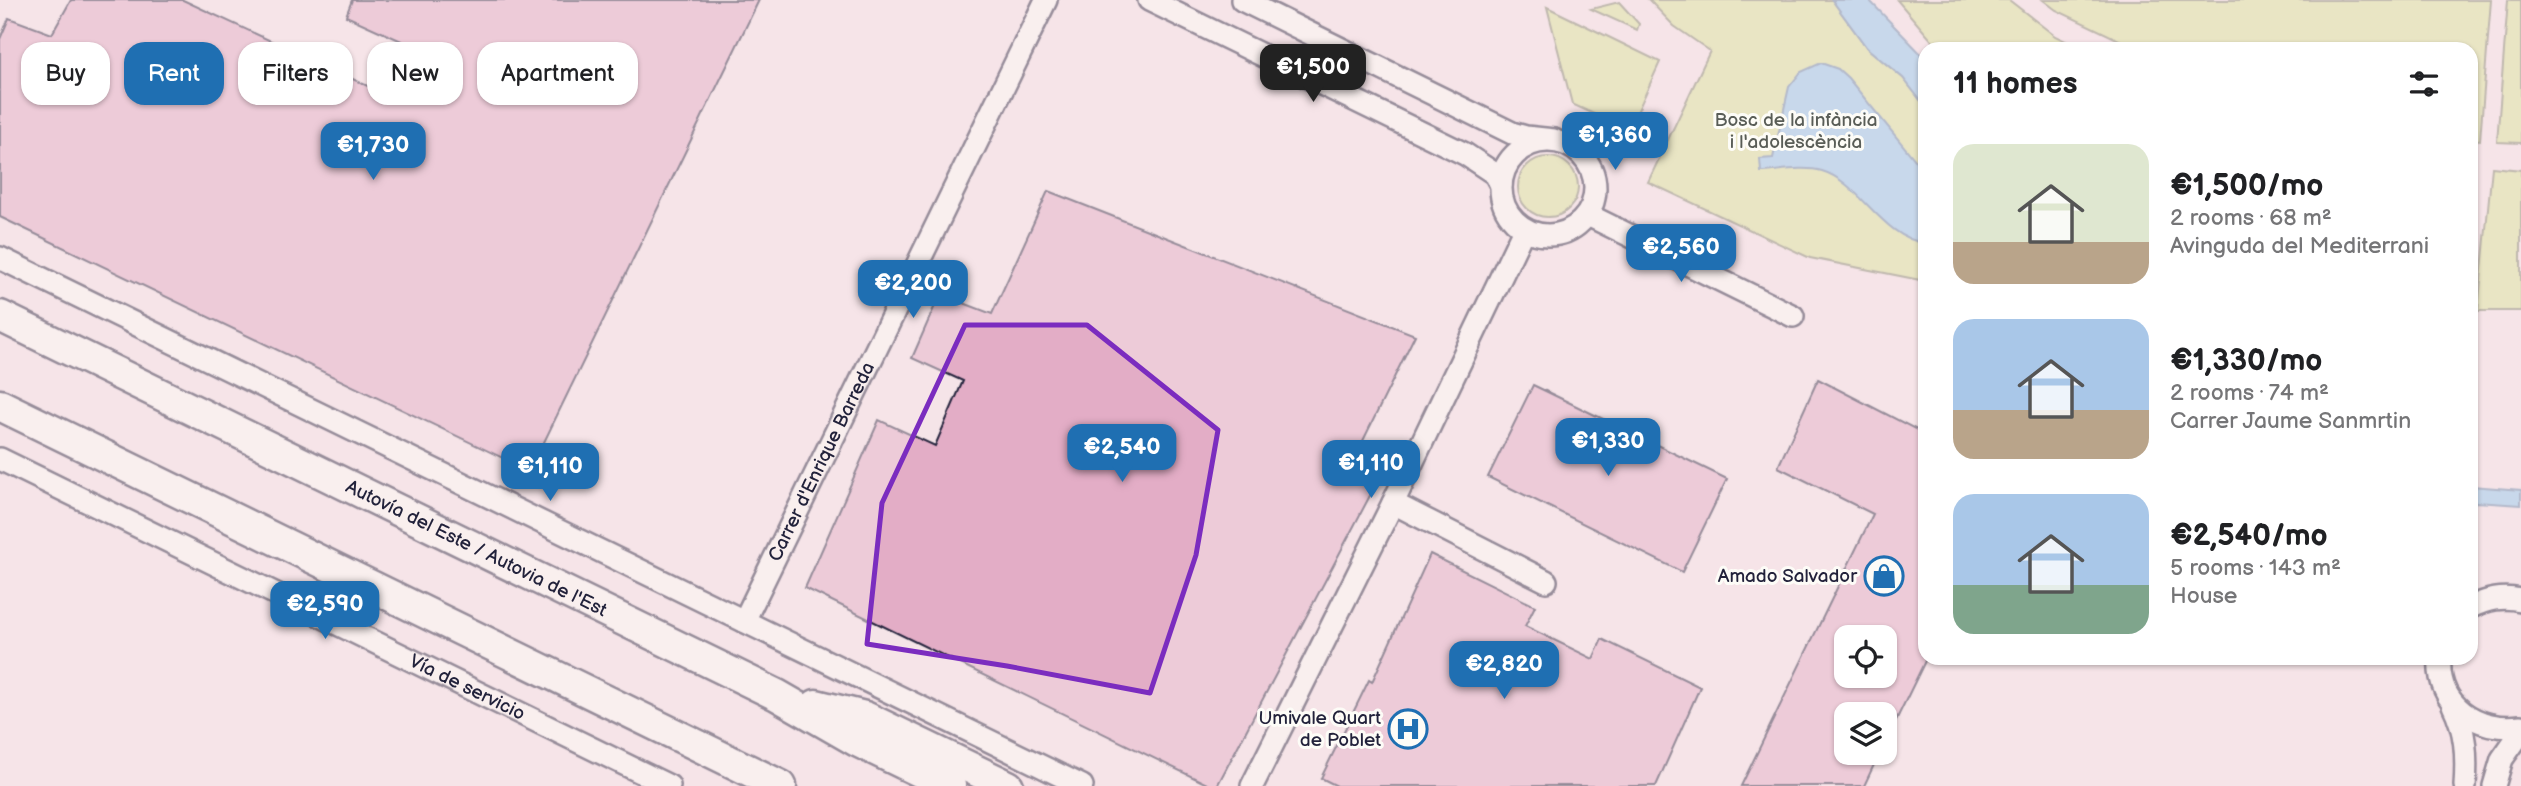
<!DOCTYPE html>
<meta charset="utf-8">
<style>
:root{--surface:#fff;--page:#f6f6f6;--text:#202124;--muted:#757577;--accent:#1f6fb2}
body{margin:0;font-family:"Balsamiq Sans",sans-serif;background:var(--page);color:var(--text);height:100vh;display:flex;flex-direction:column;font-size:26px;white-space:nowrap}
*{box-sizing:border-box;margin:0}
p{font-size:23px;color:var(--muted)}
.icon{flex:none;width:38px;height:38px;fill:none;stroke:currentColor;stroke-width:2;stroke-linecap:round;stroke-linejoin:round}
.map{position:relative;flex:1;overflow:hidden}
.panel{position:absolute;left:1918px;top:42px;width:560px;height:623px;display:flex;flex-direction:column;background:var(--surface);border-radius:21px;box-shadow:0 2px 5px #0004}
.panel>*{flex:none}
.guide{position:absolute;left:21px;top:42px;width:665px;height:63px;display:flex;gap:14px}
.controls{position:absolute;left:1834px;top:625px;display:grid;gap:14px}
.controls a{display:grid;place-items:center;width:63px;height:63px;border-radius:14px;background:var(--surface);box-shadow:0 2px 5px #0004;font-size:35px}
.price{position:absolute;translate:-50% -60px;padding:0 16px;border-radius:14px;background:var(--accent);color:#fff;font-size:23px;line-height:46px;filter:drop-shadow(0 2px 4px #0008)}
.price::after{content:'';position:absolute;left:50%;top:42px;width:21px;height:16px;margin-left:-10px;background:inherit;clip-path:polygon(0 0,100% 0,50% 100%)}
.price.current{background:#222;color:#fff}
ul{padding:0;list-style:none}
li{display:flex;align-items:center;gap:21px;height:175px;padding:0 35px}
li span{display:grid;place-items:center;flex:none;width:196px;height:140px;border-radius:21px;color:#555}
li>.icon{margin-inline-start:auto}
span .icon{width:84px;height:84px;fill:#fffc;stroke-width:1}
li b{font-size:30px}
h2{display:flex;justify-content:space-between;align-items:center;height:84px;padding:0 35px;font-size:30px}
.tag{padding:0 24px;border-radius:21px;background:var(--surface);box-shadow:0 2px 5px #0004;font-size:24px;line-height:63px}
.tag.current{background:var(--accent);color:#fff}
.map>svg:first-child{display:block}
</style>
<div class="map">
<svg width="2521" height="786" viewBox="0 0 2521 786">
<rect width="100%" height="100%" fill="#f5e4e8"/>
<filter id="ink" filterUnits="userSpaceOnUse"><feTurbulence type="fractalNoise" baseFrequency=".0143" numOctaves="2"/><feDisplacementMap in="SourceGraphic" scale="14" xChannelSelector="R" yChannelSelector="G"/><feConvolveMatrix kernelMatrix="1 2 1 2 8 2 1 2 1" color-interpolation-filters="sRGB"/></filter>
<g filter="url(#ink)">
<!-- green -->
<g fill="#d9e699" stroke="#7e846a" stroke-width="2">
<polygon points="1649,0 1832,0 1867,48 1903,78 1925,106 1925,281 1810,258 1648,182 1710,51 1674,26"/>
<polygon points="1897,0 2009,0 2055,36 2082,49 1939,49"/>
<polygon points="2043,0 2491,0 2480,140 2471,139 2471,49 2138,49 2056,10"/>
<polygon points="2508,0 2521,0 2521,143 2497,142"/>
<polygon points="1619,2 1639,24 1637,30 1591,9"/>
<polygon points="1547,7 1660,62 1629,130 1572,104"/>
<circle cx="1548" cy="187" r="30"/>
<polygon points="2492,167 2521,170 2521,311 2478,311"/>
</g>
<!-- water -->
<g fill="#90c9ef" stroke="#6486a7" stroke-width="2">
<polygon points="1832,0 1869,0 1925,58 1925,106 1903,78 1867,48"/>
<path d="M1821,63L1838,69L1848,78L1925,172V243C1882,238 1860,182 1822,171C1804,166 1779,171 1761,172L1760,159L1773,158L1789,87L1801,72Z"/>
<polygon points="2471,486 2521,490 2521,505 2476,502 2471,504"/>
</g>
<!-- building -->
<g fill="#e3adc6" stroke="#22223b" stroke-width="2" fill-rule="evenodd">
<polygon points="71,0 183,0 389,96 417,48 346,16 352,0 759,0 530,471 0,217 0,39 9,18 52,34"/>
<polygon points="1048,191 1415,335 1356,455 1384,469 1217,786 1211,786 805,588 879,420 935,446 963,381 912,358 940,294 992,314"/>
<path d="M1818,379L1925,434V661L1885,743V714H1846V752H1880L1864,786H1741L1873,514L1778,467ZM1846,637H1885V676H1846Z"/>
<polygon points="1533,385 1727,479 1682,572 1488,477"/>
<polygon points="1430,554 1535,606 1525,626 1593,659 1602,639 1700,687 1656,786 1337,786 1321,778 1369,680 1372,682"/>
</g>
<g fill="none" stroke-linecap="round" stroke-linejoin="round">
<!-- minor casing -->
<g stroke="#22223b" stroke-width="26">
<g id="minor">
<polyline points="1149,0 1465,154 1495,174 1501,185"/>
<polyline points="1242,0 1512,133 1526,137 1554,140"/>
<circle cx="1548" cy="188" r="47"/>
<polyline points="1588,215 1793,316"/>
<polyline points="0,258 1082,786"/>
<path id="s1" d="M0,459L669,786"/>
<polyline points="1393,503 1546,581"/>
<path d="M2471,607C2488,599 2502,596 2521,600"/>
<path id="s2" d="M744,621L1046,0"/>
<path d="M2440,658C2436,706 2478,732 2521,726"/>
<path d="M2453,705C2466,731 2467,756 2465,786"/>
<polyline points="1252,786 1393,503 1524,229"/>
<polyline points="2494,786 2502,759 2521,732"/>
</g>
</g>
<!-- highway casing -->
<g stroke="#22223b" stroke-width="35">
<g id="highway">
<path id="s3" d="M0,316L777,695L857,741L950,786"/>
<polyline points="0,405 781,786"/>
<polyline points="816,705 865,717 1008,786"/>
</g>
</g>
<!-- minor -->
<use href="#minor" stroke="#fdfcf7" stroke-width="21"/>
<!-- highway -->
<use href="#highway" stroke="#fdfcf7" stroke-width="30"/>
</g>
</g>
<!-- marked area -->
<path d="M0 0H2521V786H0ZM965,325H1087L1218,430L1196,555L1150,693L1007,666L867,644L882,503Z" fill="#f5e4e8" fill-opacity=".55" fill-rule="evenodd"/>
<path fill="none" stroke="#7b2cbf" stroke-width="5" stroke-linejoin="round" d="M965,325H1087L1218,430L1196,555L1150,693L1007,666L867,644L882,503Z"/>
<!-- icons -->
<defs>
<g id="shop-ring" transform="scale(2.0125)"><circle r="9.5" fill="#fdfcf7" stroke="#1f6fb2" stroke-width="1.5"/><path d="M-5-2.5h2.3a2.7 3.5 0 0 1 5.4 0H5L5.5 6h-11ZM-1.5-2.5h3a1.5 2.3 0 0 0-3 0Z" fill="#1f6fb2"/></g>
<g id="hospital-ring" transform="scale(2.0125)"><circle r="9.5" fill="#fdfcf7" stroke="#1f6fb2" stroke-width="1.5"/><path d="M-5-5h3v3.5h4V-5h3V5h-3V1.5h-4V5h-3Z" fill="#1f6fb2"/></g>
</defs>
<g fill-rule="evenodd">
<use href="#shop-ring" x="1884" y="576"/>
<use href="#hospital-ring" x="1408" y="729"/>
</g>
<g text-anchor="middle" dominant-baseline="central" stroke-width="6" stroke-linejoin="round" paint-order="stroke">
<!-- park labels -->
<g font-size="19" fill="#595d57" stroke="#fdfcf7">
<text x="1796" y="120">Bosc de la infància<tspan x="1796" dy="22">i l'adolescència</tspan></text>
</g>
<!-- street labels -->
<g font-size="19" fill="#22223b" stroke="#fdfcf7">
<text stroke="none"><textPath href="#s2" startOffset="177">Carrer d'Enrique Barreda</textPath></text>
<text stroke="none"><textPath href="#s3" startOffset="530">Autovía del Este / Autovia de l'Est</textPath></text>
<text stroke="none"><textPath href="#s1" startOffset="520">Vía de servicio</textPath></text>
</g>
<!-- poi labels -->
<g font-size="19" fill="#22223b" stroke="#fdfcf7" text-anchor="end">
<text x="1857" y="576">Amado Salvador</text>
<text x="1381" y="718">Umivale Quart<tspan x="1381" dy="22">de Poblet</tspan></text>
</g>
</g>
</svg>
<div class="controls">
<a><svg class="icon" aria-label="locate" viewBox="0 0 24 24"><circle cx="12" cy="12" r="6"/><path d="M12 2v4M12 18v4M2 12h4M18 12h4"/></svg></a>
<a><svg class="icon" aria-label="layers" viewBox="0 0 24 24"><path d="M12 4l9 5-9 5-9-5zM3 14l9 5 9-5"/></svg></a>
</div>
<b class="price current" style="left:1313px;top:104px">€1,500</b>
<b class="price" style="left:1615px;top:172px">€1,360</b>
<b class="price" style="left:373px;top:182px">€1,730</b>
<b class="price" style="left:1681px;top:284px">€2,560</b>
<b class="price" style="left:913px;top:320px">€2,200</b>
<b class="price" style="left:1608px;top:478px">€1,330</b>
<b class="price" style="left:1122px;top:484px">€2,540</b>
<b class="price" style="left:1371px;top:500px">€1,110</b>
<b class="price" style="left:550px;top:503px">€1,110</b>
<b class="price" style="left:325px;top:641px">€2,590</b>
<b class="price" style="left:1504px;top:701px">€2,820</b>
<div class="guide">
<a class="tag">Buy</a>
<a class="tag current">Rent</a>
<a class="tag">Filters</a>
<a class="tag">New</a>
<a class="tag">Apartment</a>
</div>
<section class="panel">
<h2>11 homes<svg class="icon" aria-label="filters" viewBox="0 0 24 24"><path d="M4 7h16M4 17h16"/><circle cx="9" cy="7" r="2"/><circle cx="15" cy="17" r="2"/></svg></h2>
<ul>
<li><span style="background:linear-gradient(#dfe7d0 70%,#b9a48a 0)"><svg class="icon" aria-label="home" viewBox="0 0 24 24"><path d="M3 11l9-7 9 7M6 9v11h12V9"/></svg></span><div><b>€1,500/mo</b><p>2 rooms · 68 m²</p><p>Avinguda del Mediterrani</p></div></li>
<li><span style="background:linear-gradient(#a9c7e8 65%,#b9a48a 0)"><svg class="icon" aria-label="home" viewBox="0 0 24 24"><path d="M3 11l9-7 9 7M6 9v11h12V9"/></svg></span><div><b>€1,330/mo</b><p>2 rooms · 74 m²</p><p>Carrer Jaume Sanmrtin</p></div></li>
<li><span style="background:linear-gradient(#a9c7e8 65%,#7fa58c 0)"><svg class="icon" aria-label="home" viewBox="0 0 24 24"><path d="M3 11l9-7 9 7M6 9v11h12V9"/></svg></span><div><b>€2,540/mo</b><p>5 rooms · 143 m²</p><p>House</p></div></li>
</ul>
</section>
</div>
